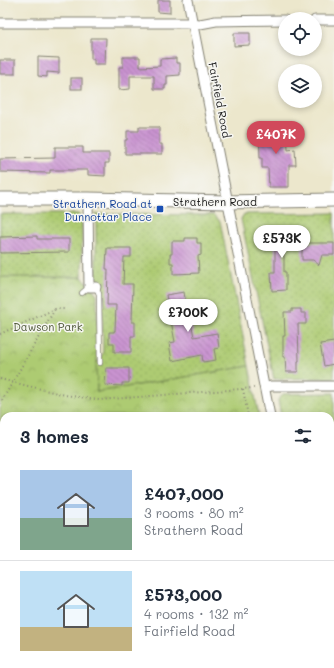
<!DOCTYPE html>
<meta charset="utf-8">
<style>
:root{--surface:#fff;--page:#f2f2f3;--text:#1f2937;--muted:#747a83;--line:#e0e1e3;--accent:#d1495b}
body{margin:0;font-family:Mali,sans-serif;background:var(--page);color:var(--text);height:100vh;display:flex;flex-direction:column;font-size:15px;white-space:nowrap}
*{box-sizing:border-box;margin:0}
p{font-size:13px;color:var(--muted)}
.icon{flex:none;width:22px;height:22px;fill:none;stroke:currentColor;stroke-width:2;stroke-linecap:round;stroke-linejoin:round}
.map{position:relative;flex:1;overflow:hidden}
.details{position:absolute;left:0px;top:412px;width:334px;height:256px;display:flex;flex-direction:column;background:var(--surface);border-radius:12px 12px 0 0;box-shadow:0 2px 6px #0003}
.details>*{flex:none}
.tools{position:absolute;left:278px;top:12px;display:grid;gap:8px}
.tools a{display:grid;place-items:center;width:44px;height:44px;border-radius:50%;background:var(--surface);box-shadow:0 2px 6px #0003;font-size:20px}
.price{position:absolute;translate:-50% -34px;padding:0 9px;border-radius:14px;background:#fff;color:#222;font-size:13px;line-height:26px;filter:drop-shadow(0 1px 2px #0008)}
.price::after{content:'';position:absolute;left:50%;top:24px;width:12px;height:9px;margin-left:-6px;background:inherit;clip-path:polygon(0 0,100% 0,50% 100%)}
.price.on{background:var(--accent);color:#fff}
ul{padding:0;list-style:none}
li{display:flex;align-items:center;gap:12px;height:100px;padding:0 20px}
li+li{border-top:1px solid var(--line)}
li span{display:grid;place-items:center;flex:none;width:112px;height:80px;border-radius:0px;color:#555}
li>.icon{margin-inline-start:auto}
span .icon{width:48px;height:48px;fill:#fffc;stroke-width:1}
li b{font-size:17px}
h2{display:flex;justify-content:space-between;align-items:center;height:48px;padding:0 20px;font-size:17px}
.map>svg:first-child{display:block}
</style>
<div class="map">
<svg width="334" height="668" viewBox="0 0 334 668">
<defs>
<pattern id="park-crowns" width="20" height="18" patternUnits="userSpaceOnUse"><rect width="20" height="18" fill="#adcb72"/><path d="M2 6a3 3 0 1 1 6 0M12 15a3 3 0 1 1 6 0" fill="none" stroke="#94ae62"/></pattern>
<pattern id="garden-dots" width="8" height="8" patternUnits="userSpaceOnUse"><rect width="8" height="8" fill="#adcb72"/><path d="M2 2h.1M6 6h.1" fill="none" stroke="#94ae62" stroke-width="1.8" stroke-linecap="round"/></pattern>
<pattern id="building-back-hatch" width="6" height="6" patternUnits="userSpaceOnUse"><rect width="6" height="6" fill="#c993d0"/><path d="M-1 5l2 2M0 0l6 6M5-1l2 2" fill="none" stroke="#a277a8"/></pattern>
</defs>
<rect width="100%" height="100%" fill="#f6f6f2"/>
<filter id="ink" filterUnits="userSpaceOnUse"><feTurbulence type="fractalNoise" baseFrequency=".025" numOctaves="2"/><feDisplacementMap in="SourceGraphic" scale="8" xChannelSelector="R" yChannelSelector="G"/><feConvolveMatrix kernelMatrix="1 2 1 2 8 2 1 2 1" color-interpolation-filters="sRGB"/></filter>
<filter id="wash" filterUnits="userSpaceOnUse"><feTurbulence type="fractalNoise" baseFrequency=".012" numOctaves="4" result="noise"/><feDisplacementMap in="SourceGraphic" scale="16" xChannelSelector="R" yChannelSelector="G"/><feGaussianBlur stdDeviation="0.9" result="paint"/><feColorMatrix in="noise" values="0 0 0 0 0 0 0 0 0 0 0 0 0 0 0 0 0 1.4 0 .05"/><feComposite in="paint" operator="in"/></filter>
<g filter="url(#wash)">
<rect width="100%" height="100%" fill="#ece7cc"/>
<!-- park -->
<polygon fill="url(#park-crowns)" stroke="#647447" points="0,277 82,277 97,294 97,392 249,366 259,416 4,416 4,664 308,664 308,668 0,668"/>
<!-- garden -->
<g fill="url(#garden-dots)" stroke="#647447">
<polygon points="334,213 334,378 274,379 241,219 244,214"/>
<polygon points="0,214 78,214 82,219 82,277 0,277"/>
<polygon points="96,214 213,215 220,221 249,366 97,392 96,365 103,353 102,294 96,280"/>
<polygon points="334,393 334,668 330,665 330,416 281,416 278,400 283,394"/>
</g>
<!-- pitch -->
<g fill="#adcb72" stroke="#647447">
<rect x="0" y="468" width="4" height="46"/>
<rect x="0" y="538" width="4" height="86"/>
</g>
<g id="blocks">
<!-- building -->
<g fill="url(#building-back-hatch)">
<polygon points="158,0 170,0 170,13 158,12"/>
<polygon points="234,33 250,33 250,45 234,46"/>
<polygon points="91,38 106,38 105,64 94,64 94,59 91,59"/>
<polygon points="38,57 59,58 59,73 47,72 47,77 38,76"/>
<polygon points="123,57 140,57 140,67 160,66 160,59 176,58 176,63 180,63 180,75 167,76 167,85 165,85 165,89 154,89 154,76 130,76 130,89 119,90 119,67 123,67"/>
<rect x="0" y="60" width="15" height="14"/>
<rect x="71" y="78" width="11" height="11"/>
<polygon points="268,125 268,129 287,128 288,150 295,149 296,165 289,165 289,187 269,187 268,168 262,168 262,158 260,158 259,126"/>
<polygon points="139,127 159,127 159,144 162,144 162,154 125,154 125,140 127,140 127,131 139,131"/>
<polygon points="55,147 83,147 83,153 109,153 109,163 105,163 105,176 88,175 88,170 50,170 50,173 0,172 0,159 55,158"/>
<polygon points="271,234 300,234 300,245 284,245 284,272 286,272 286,290 272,291 271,272 275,272 275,245 271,245"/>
<polygon points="37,236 37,239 69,239 69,252 0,253 0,237"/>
<polygon points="185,238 197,238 197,243 201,243 201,255 198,256 199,273 173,274 173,263 170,263 170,254 172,254 172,241 185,241"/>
<polygon points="302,243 334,243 334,255 322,255 319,265 313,260 302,260"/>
<polygon points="107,248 131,248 131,257 124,257 123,284 133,284 132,322 135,322 135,336 131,336 131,352 114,352 114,343 109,343 109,332 114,332 114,331 115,331 116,305 107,305 108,269 106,269"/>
<polygon points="184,292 187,311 189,311 194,337 217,333 219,348 214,349 216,360 203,362 202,355 172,361 169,343 175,342 166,295"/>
<polygon points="292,309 301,309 301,313 306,313 306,324 298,324 299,361 298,361 298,372 286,372 285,357 283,357 283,336 285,336 284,312 292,312"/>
<polygon points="334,342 334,364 324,366 320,344"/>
<polygon points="106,368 129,368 129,383 122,383 122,386 105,385"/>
</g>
</g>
</g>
<g filter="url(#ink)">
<use href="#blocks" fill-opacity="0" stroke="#848274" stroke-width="1"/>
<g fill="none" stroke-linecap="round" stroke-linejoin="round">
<!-- lane casing -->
<g stroke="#848274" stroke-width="6">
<g id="lane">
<polyline points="96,287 99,294 100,363"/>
<polyline points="82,293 89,287"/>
</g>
</g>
<!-- street casing -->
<g stroke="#848274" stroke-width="11">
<g id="street">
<polyline points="188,0 270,416"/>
<polyline points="315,20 334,20"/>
<polyline points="0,23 186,23 200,24 216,21 285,20"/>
<polyline points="88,199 89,287 96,287"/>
<polyline points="265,388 271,386 334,386"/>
<polyline points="320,664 321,668"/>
</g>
</g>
<!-- secondary casing -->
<g stroke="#848274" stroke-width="15">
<polyline id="secondary" points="0,199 88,199 227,202 334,200"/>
</g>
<!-- path -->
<g stroke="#848274" stroke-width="2" stroke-dasharray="1 3" stroke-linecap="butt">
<polyline points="0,334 55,309 64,309"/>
<polyline points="0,379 65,395 99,400 254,388"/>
<polyline points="243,389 248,416"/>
<polyline points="0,404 55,309"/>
<polyline points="296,664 297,668"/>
</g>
<!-- lane -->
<use href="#lane" stroke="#fff" stroke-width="4.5"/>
<!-- street -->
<use href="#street" stroke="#fff" stroke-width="9"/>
<!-- secondary -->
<use href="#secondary" stroke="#fff" stroke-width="13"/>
</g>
</g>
<!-- markers -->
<rect fill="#1a4fb4" stroke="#f6f6f2" stroke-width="1.5" x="156" y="205" width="8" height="8" rx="2"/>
<g text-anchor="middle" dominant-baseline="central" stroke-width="3" stroke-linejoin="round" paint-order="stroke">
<!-- street labels -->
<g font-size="11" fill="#1c1c1c" stroke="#f6f6f2">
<text transform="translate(220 100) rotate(79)">Fairfield Road</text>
<text x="215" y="201">Strathern Road</text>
</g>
<!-- transit labels -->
<g font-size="11" fill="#164399" stroke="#f6f6f2" text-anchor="end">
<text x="152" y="203">Strathern Road at<tspan x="152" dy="13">Dunnottar Place</tspan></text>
</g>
<!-- park labels -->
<g font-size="11" fill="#4f593a" stroke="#f6f6f2">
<text x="48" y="326">Dawson Park</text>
</g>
</g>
</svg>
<div class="tools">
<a><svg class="icon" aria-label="locate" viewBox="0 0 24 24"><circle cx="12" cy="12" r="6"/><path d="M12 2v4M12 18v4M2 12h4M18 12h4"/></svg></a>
<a><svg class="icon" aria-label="layers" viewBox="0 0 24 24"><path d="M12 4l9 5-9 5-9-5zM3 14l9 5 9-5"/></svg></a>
</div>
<b class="price on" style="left:276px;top:155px">£407K</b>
<b class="price" style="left:282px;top:259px">£573K</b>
<b class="price" style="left:188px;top:333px">£700K</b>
<section class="details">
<h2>3 homes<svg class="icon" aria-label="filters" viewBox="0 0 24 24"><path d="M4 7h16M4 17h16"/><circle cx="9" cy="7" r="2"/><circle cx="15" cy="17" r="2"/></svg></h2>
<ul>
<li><span style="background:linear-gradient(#a9c7e8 60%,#7fa58c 0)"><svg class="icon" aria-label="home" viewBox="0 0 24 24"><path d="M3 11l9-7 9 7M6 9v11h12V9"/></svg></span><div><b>£407,000</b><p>3 rooms · 80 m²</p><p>Strathern Road</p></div></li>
<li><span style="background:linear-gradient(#bfe0f5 70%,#c2b280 0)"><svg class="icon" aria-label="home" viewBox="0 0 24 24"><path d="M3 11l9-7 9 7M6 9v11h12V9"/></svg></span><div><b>£573,000</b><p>4 rooms · 132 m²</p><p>Fairfield Road</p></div></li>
</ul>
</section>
</div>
